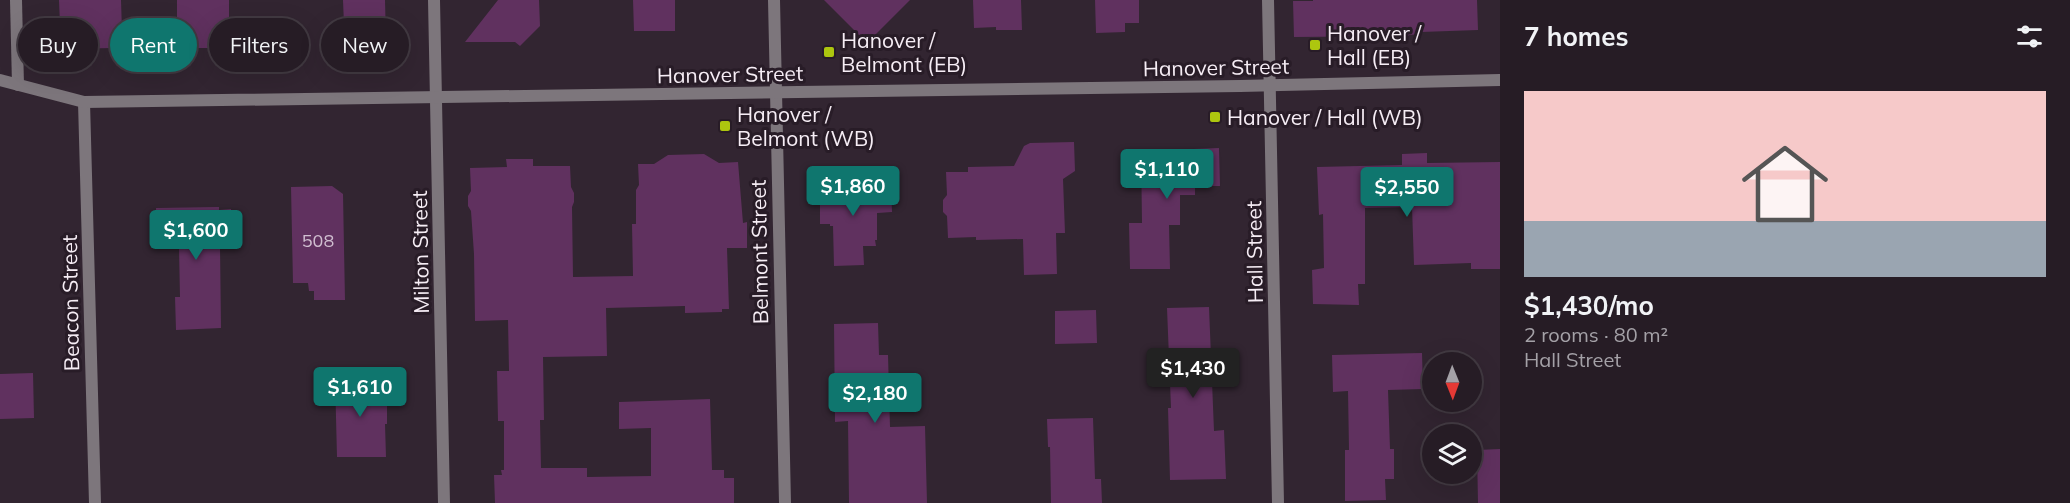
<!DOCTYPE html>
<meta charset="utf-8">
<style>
:root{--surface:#261c25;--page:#2e252d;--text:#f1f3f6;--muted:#a4a1a7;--line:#423a42;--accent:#0f766e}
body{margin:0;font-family:Mulish,sans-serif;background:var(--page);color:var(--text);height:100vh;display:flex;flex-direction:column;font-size:22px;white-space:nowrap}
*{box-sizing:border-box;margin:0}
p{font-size:20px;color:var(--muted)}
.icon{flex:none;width:33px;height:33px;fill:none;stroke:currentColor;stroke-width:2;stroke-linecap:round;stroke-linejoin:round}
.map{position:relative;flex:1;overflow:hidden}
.panel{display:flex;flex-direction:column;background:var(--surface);width:570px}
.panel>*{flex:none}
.hud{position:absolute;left:18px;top:18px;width:570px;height:54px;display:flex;gap:12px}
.needle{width:39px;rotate:179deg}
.fabs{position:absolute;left:1422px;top:352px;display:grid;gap:12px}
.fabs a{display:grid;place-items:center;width:60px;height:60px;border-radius:50%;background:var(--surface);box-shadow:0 6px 24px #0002,0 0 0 2px var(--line);font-size:30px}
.price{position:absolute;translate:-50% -51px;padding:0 14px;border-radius:6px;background:var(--accent);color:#fff;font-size:20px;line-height:39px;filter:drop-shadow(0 2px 3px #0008)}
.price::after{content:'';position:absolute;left:50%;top:36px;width:18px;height:14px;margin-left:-9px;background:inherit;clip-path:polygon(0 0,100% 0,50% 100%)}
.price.current{background:#222;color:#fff}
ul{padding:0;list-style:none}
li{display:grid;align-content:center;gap:12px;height:318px;padding:0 24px}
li+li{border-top:2px solid var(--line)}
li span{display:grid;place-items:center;height:186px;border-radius:0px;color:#555}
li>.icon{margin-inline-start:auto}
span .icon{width:108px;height:108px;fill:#fffc;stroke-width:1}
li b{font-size:26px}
h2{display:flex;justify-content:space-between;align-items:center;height:72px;padding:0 24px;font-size:26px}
.pill{padding:0 21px;border-radius:27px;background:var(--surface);box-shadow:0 6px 24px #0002,0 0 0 2px var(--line);font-size:21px;line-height:54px}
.pill.current{background:var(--accent);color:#fff}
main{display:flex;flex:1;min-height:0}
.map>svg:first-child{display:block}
</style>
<main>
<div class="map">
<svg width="1500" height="503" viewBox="0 0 1500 503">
<rect width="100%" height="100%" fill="#322531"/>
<!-- building -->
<g fill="#60315f">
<polygon points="59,0 121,0 122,31 112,31 113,48 61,49"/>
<rect x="177" y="0" width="52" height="48"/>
<polygon points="343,0 385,0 386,40 384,40 384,48 345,49"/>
<polygon points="498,0 539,0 540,26 520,46 515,42 465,42"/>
<polygon points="633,0 675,0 675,31 634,31"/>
<polygon points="824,0 910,0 873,37 861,37"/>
<polygon points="973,0 1021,0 1022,30 996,30 996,27 974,28"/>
<polygon points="1095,0 1139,0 1139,23 1125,23 1125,32 1096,33"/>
<polygon points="1313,0 1477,0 1478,30 1421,32 1421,34 1409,35 1409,36 1294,37 1293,1 1313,1"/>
<polygon points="1074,142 1075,171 1063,179 1065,233 1056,233 1057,274 1024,275 1023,239 976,240 976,237 948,238 947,216 943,212 943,200 947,195 946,172 968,172 968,167 1014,166 1024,146 1030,143"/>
<polygon points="1219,148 1220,186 1195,186 1195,195 1180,195 1180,225 1169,225 1170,269 1130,269 1129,223 1142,223 1141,151"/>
<polygon points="1427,153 1427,163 1500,162 1500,269 1471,269 1471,263 1414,265 1412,207 1365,208 1365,284 1358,284 1359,305 1313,304 1312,270 1324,268 1323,214 1319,215 1317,167 1402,165 1402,154"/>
<polygon points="704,154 719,163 738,162 743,223 747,222 747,248 727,248 729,309 722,309 722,312 685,313 685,306 606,308 607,356 543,357 544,420 540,420 541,468 587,468 587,477 651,476 651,428 619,429 619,402 710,399 712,470 724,470 724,478 734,478 734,503 495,503 494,475 502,475 501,470 504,470 504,421 498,421 497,371 509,371 508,320 475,321 474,254 471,211 468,206 468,196 471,191 470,168 507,167 506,159 533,159 533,166 570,166 571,187 574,193 574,202 572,207 573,277 633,276 632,224 636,224 636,190 639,185 638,164 654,164 668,155"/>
<polygon points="847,176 856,184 876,183 876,187 891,187 892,212 877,213 877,240 875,240 876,246 863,246 864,265 834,266 833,226 830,226 830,224 820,224 820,192 835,177"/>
<polygon points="332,186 343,194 345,300 314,300 314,291 309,291 308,283 293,283 291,187"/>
<polygon points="219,207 219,210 231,209 231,246 220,246 221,328 176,330 175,297 180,297 179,248 157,248 156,208"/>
<polygon points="1209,307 1214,431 1224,430 1226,479 1170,480 1168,408 1171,408 1167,308"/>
<polygon points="1096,310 1097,343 1055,344 1055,311"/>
<polygon points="878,323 879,355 888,355 890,427 925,426 927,503 849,503 848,421 835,422 834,324"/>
<polygon points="1422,353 1423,389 1388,390 1390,449 1394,449 1394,479 1385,479 1386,500 1345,501 1345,450 1349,450 1348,391 1333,392 1332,355"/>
<polygon points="33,373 34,418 0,419 0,374"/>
<polygon points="378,377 379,396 387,396 387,424 385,424 386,457 337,457 335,378"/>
<polygon points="1093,418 1095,479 1101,479 1102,503 1051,503 1050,447 1048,447 1047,419"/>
<polygon points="1500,449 1500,503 1478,503 1477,450"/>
</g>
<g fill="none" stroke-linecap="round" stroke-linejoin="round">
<!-- minor -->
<g stroke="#7d767c" stroke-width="12">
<polyline points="16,0 18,85"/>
<polyline points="434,0 444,503"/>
<polyline points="774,0 785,503"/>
<polyline points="1268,0 1278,503"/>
<polyline points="84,102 95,503"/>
</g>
<!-- tertiary -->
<polyline stroke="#7d767c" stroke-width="12" points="0,80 84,102 1240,86 1500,80"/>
</g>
<!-- markers -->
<g fill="#adc60f" stroke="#281c27" stroke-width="2">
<rect x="1309" y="39" width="12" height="12" rx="3"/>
<rect x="823" y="46" width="12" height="12" rx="3"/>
<rect x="1209" y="111" width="12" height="12" rx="3"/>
<rect x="719" y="120" width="12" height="12" rx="3"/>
</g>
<g text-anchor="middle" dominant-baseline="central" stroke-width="6" stroke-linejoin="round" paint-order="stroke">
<!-- number labels -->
<g font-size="18" fill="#d0bed0">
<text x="318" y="240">508</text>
</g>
<!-- poi labels -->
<g font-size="21" fill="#f6edf5" stroke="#281c27" text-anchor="start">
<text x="1327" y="33">Hanover /<tspan x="1327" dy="24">Hall (EB)</tspan></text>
<text x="841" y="40">Hanover /<tspan x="841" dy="24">Belmont (EB)</tspan></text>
<text x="737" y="114">Hanover /<tspan x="737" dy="24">Belmont (WB)</tspan></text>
<text x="1227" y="117">Hanover / Hall (WB)</text>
</g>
<!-- street labels -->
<g font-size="21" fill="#f6edf5" stroke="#281c27">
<text transform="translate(1216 67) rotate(-1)">Hanover Street</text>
<text transform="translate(730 74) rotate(-1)">Hanover Street</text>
<text transform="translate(420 252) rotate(-91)">Milton Street</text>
<text transform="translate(759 252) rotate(-91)">Belmont Street</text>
<text transform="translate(1254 252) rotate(-91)">Hall Street</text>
<text transform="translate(70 303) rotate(-91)">Beacon Street</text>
</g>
</g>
</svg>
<div class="fabs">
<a><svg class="needle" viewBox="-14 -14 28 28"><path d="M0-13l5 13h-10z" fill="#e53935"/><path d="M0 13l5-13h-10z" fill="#a4a1a7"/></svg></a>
<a><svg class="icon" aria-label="layers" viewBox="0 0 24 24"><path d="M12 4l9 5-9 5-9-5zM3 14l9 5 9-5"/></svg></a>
</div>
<b class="price" style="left:1167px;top:200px">$1,110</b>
<b class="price" style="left:853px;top:217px">$1,860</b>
<b class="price" style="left:1407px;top:218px">$2,550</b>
<b class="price" style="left:196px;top:261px">$1,600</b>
<b class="price current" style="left:1193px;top:399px">$1,430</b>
<b class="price" style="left:360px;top:418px">$1,610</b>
<b class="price" style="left:875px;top:424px">$2,180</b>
<div class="hud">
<a class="pill">Buy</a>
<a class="pill current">Rent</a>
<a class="pill">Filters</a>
<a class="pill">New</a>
</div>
</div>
<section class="panel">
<h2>7 homes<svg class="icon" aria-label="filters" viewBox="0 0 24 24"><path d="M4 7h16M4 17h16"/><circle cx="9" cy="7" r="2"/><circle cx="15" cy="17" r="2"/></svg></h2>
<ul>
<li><span style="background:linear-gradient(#f6c9c9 70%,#9aa5b1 0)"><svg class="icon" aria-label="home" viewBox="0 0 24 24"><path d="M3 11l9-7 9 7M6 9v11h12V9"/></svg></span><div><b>$1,430/mo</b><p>2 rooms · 80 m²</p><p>Hall Street</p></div></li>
</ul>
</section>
</main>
